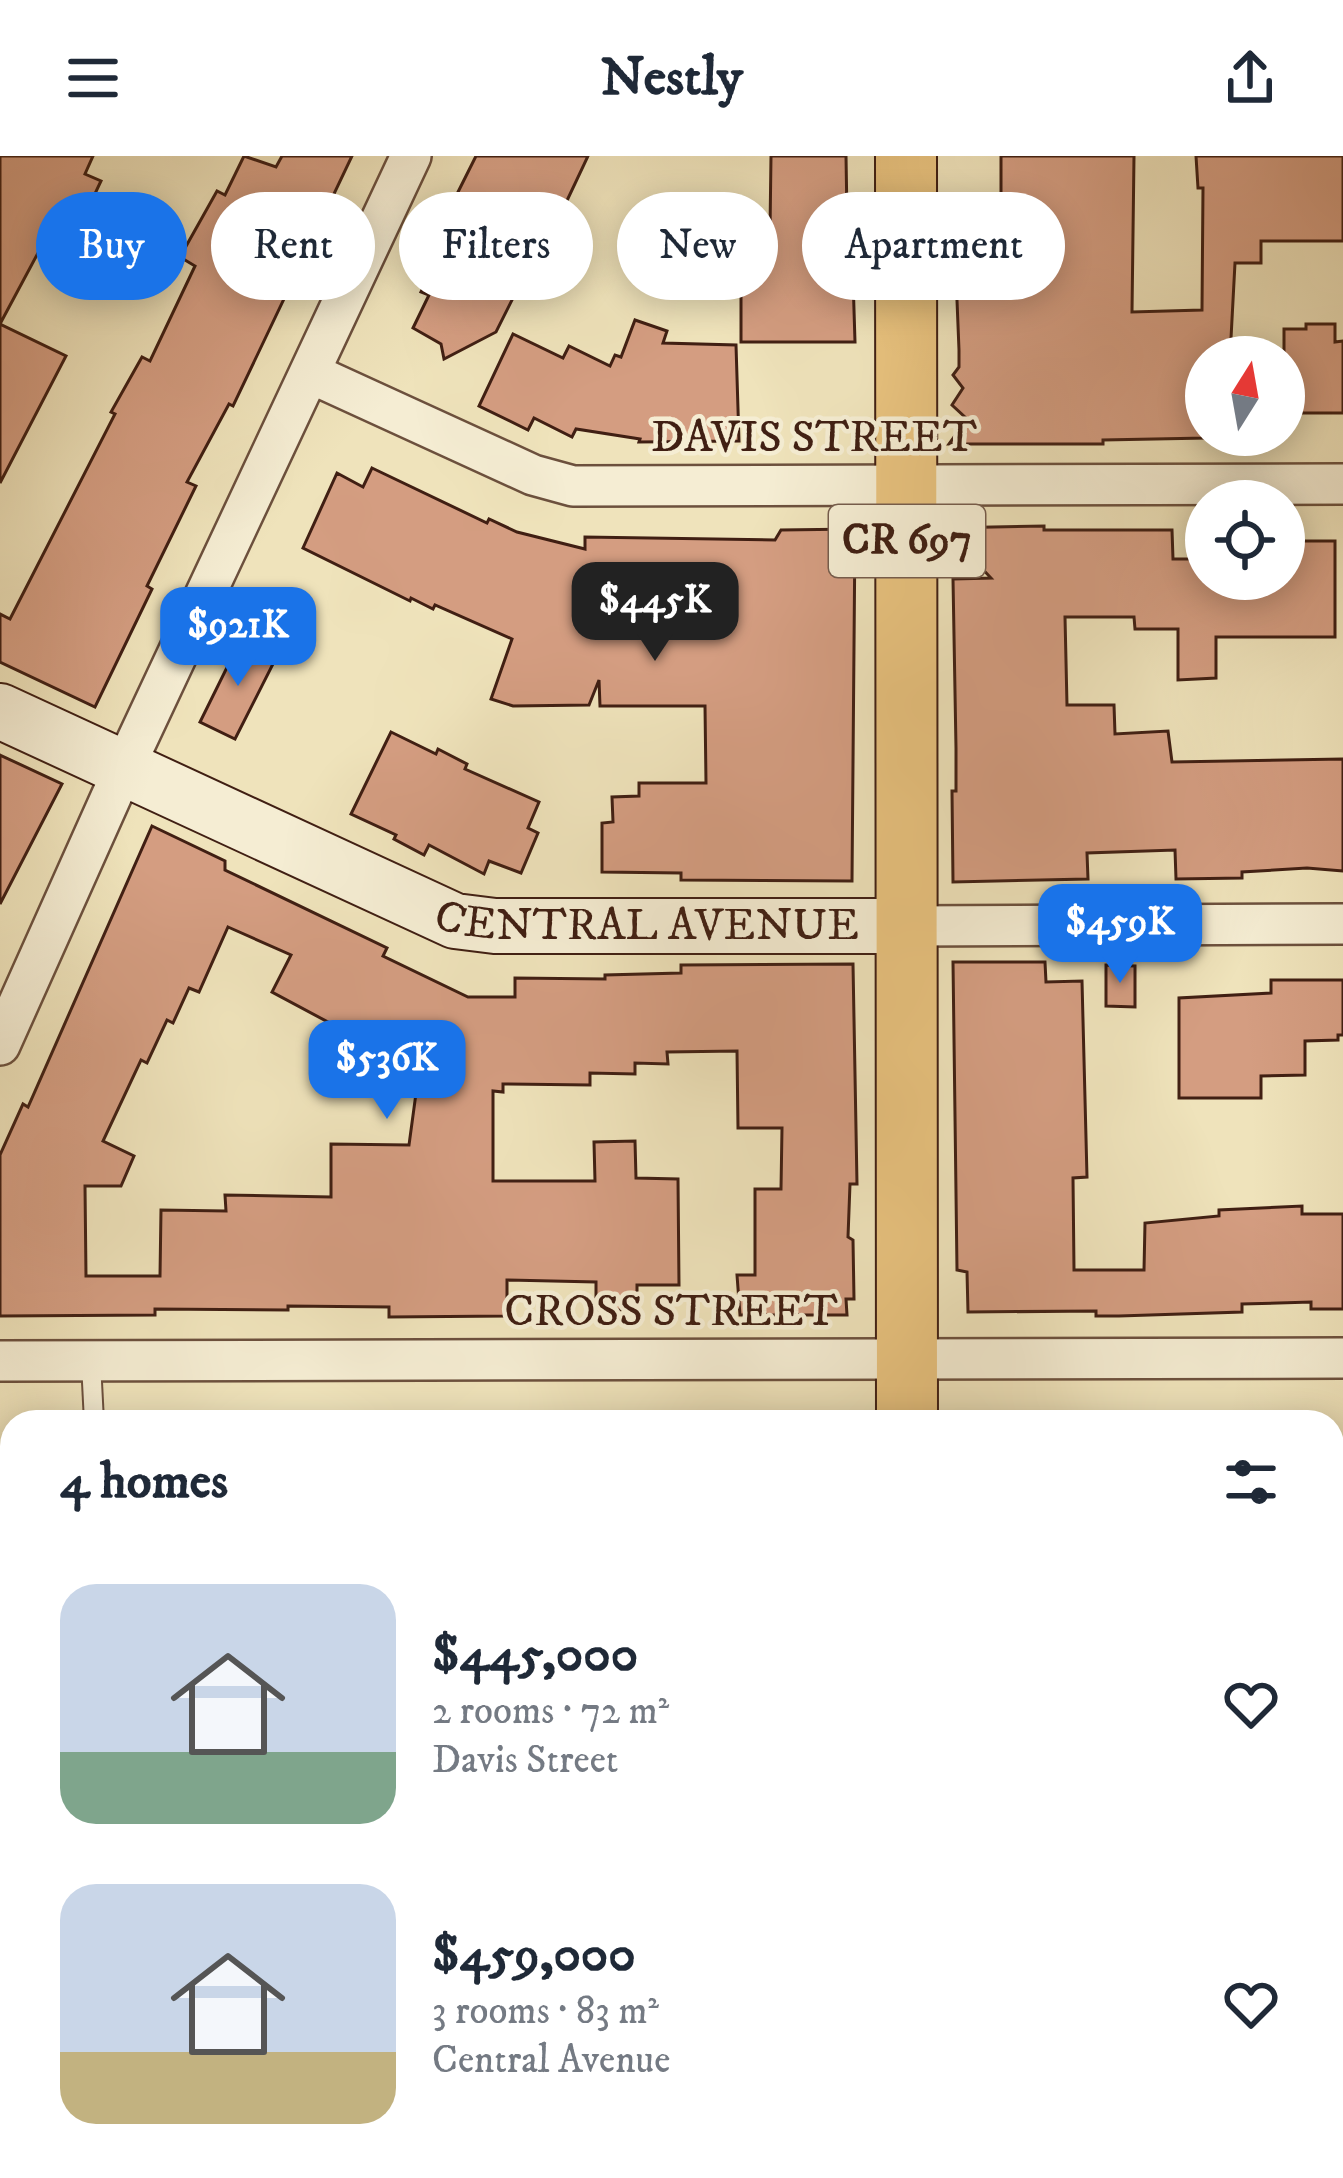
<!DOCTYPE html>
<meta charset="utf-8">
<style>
:root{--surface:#fff;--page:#f6f6f7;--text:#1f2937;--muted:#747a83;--accent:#1a73e8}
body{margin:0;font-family:"IM FELL DW Pica",serif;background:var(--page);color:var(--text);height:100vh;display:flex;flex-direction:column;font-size:45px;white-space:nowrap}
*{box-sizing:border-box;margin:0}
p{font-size:39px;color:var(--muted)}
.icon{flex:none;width:66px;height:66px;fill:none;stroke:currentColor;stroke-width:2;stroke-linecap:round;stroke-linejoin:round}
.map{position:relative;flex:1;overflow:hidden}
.details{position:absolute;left:0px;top:1254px;width:1344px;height:768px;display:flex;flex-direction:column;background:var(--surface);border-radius:36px 36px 0 0;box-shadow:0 6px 30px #0003}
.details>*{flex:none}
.top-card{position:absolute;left:36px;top:36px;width:1272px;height:108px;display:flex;gap:24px}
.needle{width:78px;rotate:11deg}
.fabs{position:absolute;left:1185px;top:180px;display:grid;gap:24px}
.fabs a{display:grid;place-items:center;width:120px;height:120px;border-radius:50%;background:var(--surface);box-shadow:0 6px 30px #0003;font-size:60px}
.price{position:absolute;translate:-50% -102px;padding:0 27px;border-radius:24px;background:var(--accent);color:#fff;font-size:39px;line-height:78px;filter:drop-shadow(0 3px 6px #0008)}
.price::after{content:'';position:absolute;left:50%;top:72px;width:36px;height:27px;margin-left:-18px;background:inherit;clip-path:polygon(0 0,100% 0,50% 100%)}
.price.on{background:#222;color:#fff}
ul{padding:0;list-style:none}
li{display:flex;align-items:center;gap:36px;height:300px;padding:0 60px}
li span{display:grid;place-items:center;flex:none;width:336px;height:240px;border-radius:36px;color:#555}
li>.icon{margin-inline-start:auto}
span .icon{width:144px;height:144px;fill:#fffc;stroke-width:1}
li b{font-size:51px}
h2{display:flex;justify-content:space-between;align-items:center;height:144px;padding:0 60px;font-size:51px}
.chip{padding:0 42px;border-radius:54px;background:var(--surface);box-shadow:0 6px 30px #0003;font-size:42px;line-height:108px}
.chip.on{background:var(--accent);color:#fff}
header{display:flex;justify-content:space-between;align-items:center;height:156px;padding:0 60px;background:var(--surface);font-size:54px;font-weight:700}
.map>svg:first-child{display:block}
</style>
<header><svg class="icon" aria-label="menu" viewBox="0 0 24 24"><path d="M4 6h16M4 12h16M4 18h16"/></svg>Nestly<svg class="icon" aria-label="share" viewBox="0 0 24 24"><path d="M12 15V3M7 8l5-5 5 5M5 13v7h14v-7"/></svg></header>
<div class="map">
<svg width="1343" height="2022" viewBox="0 0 1343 2022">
<rect width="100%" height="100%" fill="#efe3bb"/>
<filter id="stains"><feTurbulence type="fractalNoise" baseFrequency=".00167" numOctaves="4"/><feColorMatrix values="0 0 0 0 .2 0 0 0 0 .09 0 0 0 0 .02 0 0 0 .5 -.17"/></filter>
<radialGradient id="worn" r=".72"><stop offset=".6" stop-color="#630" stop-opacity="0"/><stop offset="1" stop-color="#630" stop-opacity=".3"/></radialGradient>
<!-- building -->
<g fill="#d49d81" stroke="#401f13" stroke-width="3" fill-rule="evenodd">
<polygon points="0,0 93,0 85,18 101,25 84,61 73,56 58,88 46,82 0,168 66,200 0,327"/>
<polygon points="244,0 276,11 282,0 352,0 233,250 229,248 187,326 196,330 147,430 152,433 95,551 0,506 0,458 10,463 115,258 111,256 142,201 150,205 195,110 180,101 217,35 225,39"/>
<polygon points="476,0 588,0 547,87 542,84 496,176 444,203 441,188 413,172 429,139 421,136 464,48 454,44"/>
<polygon points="771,0 846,0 848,122 853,122 855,186 741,186 741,122 756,122 756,75 770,74"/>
<polygon points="1001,0 1134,0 1132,156 1202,154 1203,32 1198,32 1196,0 1343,0 1343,85 1261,85 1261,107 1235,107 1230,201 1206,201 1206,282 1103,284 1103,288 949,288 967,263 952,249 963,232 953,219 959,211 959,194 954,70 1001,68"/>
<polygon points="635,164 667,175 663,187 736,189 739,285 639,286 640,283 576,273 572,281 534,262 528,274 479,250 513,178 563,202 569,190 610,210 615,199 621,201"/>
<polygon points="1306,168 1335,168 1335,186 1343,185 1343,257 1284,257 1284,173 1306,173"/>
<polygon points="372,312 487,367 489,363 517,376 585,393 585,381 775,384 781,374 855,373 852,725 681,724 681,717 602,716 602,667 613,666 612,641 639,640 639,627 706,627 705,550 600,550 599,524 589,549 513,550 491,543 512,483 435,449 433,453 411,442 410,445 303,392 337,317 363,331"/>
<polygon points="1044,370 1044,374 1172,374 1173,403 1206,403 1206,423 1284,423 1284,385 1335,385 1335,481 1216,481 1216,522 1178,524 1178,473 1135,473 1134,461 1065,461 1067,549 1114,549 1115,578 1168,575 1172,606 1343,603 1343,715 1307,712 1242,716 1242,722 1176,723 1175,694 1087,697 1088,723 953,726 952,635 956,635 956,592 953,423 991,422 944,372"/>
<polygon points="241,483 277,500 235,583 200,566"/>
<polygon points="391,576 436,598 438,593 467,608 465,613 539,646 528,672 538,677 521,717 489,705 484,718 429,689 424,699 394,683 396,679 351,658"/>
<polygon points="0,599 62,628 0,748"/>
<path d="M152,670L225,705V714L387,792L383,800L468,841H515V822L605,823V819L681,817V809L853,808L857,1028H850L848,1081L853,1084L854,1143H846L847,1159H740L737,1119H755V1033H781L782,972H738L737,895L667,896L668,908L635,907V918L590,917V929L503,928V936L493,935V1025H595L594,986L635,985L636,1022L678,1023L679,1129H637V1154H596V1126L507,1124V1160L389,1161V1151L288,1150V1154L155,1153V1159L0,1160V999L23,948L28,951ZM228,771L291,799L272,836L354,880L346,896L417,930L409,989L331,988V1041L225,1039L226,1055L161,1054L160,1120H86L85,1030H121L134,1000L103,985L141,904L147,907L167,864L173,867L189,832L199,836Z"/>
<polygon points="953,806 1045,806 1046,826 1082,825 1087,1021 1073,1022 1074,1114 1144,1114 1145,1067 1219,1060 1219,1054 1302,1050 1302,1058 1343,1058 1343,1153 1311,1153 1311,1146 1242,1148 1242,1156 1119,1160 1096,1160 1096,1155 968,1156 967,1116 957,1114"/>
<polygon points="1106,809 1135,810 1135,851 1106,850"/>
<polygon points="1271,824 1343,824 1343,879 1338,879 1338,884 1305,885 1305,919 1261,920 1261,942 1179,942 1179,842 1271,837"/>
</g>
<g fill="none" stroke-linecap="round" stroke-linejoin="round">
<!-- service casing -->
<g stroke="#6c503d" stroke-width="22">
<polyline id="service" points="91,1206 94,1266"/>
</g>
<!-- minor casing -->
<g stroke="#6c503d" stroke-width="44">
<g id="minor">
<polyline points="310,217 533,319 573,330 1343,328"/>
<polyline points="909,770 1343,768"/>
<polyline points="0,889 124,612 411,0"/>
<polyline points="0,1205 1343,1202"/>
<polyline points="1332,1635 1343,1635"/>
<polyline points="0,1640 12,1640"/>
</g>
</g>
<!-- secondary casing -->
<g stroke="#401f13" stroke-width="58">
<g id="secondary">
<path id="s1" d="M0,555L455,765L495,770H909"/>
</g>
</g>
<!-- primary casing -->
<g stroke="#401f13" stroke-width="64">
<g id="primary">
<polyline points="906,0 907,1266"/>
<polyline points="906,2022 906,2010"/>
</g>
</g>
<!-- service -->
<use href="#service" stroke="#f5edd3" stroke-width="18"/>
<!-- minor -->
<use href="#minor" stroke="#f5edd3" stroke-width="39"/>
<!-- secondary -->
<use href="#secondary" stroke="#f5edd3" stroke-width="54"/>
<!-- primary -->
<use href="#primary" stroke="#e8c27e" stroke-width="60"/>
</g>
<g text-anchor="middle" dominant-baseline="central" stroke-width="9" stroke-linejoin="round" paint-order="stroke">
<!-- shield labels -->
<rect fill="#f5edd3" stroke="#765d4d" stroke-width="3" x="829" y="349" width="156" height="72" rx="9"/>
<g font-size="42" font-weight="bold" fill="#401f13">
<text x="907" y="385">CR 697</text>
</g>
<!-- street labels -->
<g font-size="45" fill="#401f13" stroke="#f5edd3">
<text x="814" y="282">DAVIS STREET</text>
<text stroke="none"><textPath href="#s1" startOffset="693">CENTRAL AVENUE</textPath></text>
<text x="671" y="1156">CROSS STREET</text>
</g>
</g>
<rect width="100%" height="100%" filter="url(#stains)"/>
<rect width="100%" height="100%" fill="url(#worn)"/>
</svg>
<div class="fabs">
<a><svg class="needle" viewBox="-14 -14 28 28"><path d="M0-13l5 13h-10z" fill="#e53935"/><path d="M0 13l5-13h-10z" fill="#747a83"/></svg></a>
<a><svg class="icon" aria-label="locate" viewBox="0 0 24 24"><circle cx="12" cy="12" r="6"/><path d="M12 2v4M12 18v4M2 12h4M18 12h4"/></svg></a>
</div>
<b class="price on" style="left:655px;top:508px">$445K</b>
<b class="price" style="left:238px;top:533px">$921K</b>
<b class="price" style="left:1120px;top:830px">$459K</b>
<b class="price" style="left:387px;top:966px">$536K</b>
<div class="top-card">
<a class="chip on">Buy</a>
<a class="chip">Rent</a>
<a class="chip">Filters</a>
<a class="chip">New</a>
<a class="chip">Apartment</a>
</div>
<section class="details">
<h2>4 homes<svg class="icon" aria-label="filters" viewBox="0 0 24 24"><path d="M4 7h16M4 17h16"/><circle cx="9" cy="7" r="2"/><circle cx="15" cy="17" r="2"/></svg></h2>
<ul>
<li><span style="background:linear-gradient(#c9d6e8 70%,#7fa58c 0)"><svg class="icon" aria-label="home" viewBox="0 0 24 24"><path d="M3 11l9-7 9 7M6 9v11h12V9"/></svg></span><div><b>$445,000</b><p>2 rooms · 72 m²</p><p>Davis Street</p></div><svg class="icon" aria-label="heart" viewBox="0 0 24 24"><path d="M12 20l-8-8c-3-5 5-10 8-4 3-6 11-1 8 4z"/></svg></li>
<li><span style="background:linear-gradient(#c9d6e8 70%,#c2b280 0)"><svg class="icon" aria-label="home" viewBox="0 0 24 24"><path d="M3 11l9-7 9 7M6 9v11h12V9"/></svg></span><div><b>$459,000</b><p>3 rooms · 83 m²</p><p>Central Avenue</p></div><svg class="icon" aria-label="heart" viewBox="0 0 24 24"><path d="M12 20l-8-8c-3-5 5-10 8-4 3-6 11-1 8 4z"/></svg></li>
</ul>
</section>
</div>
